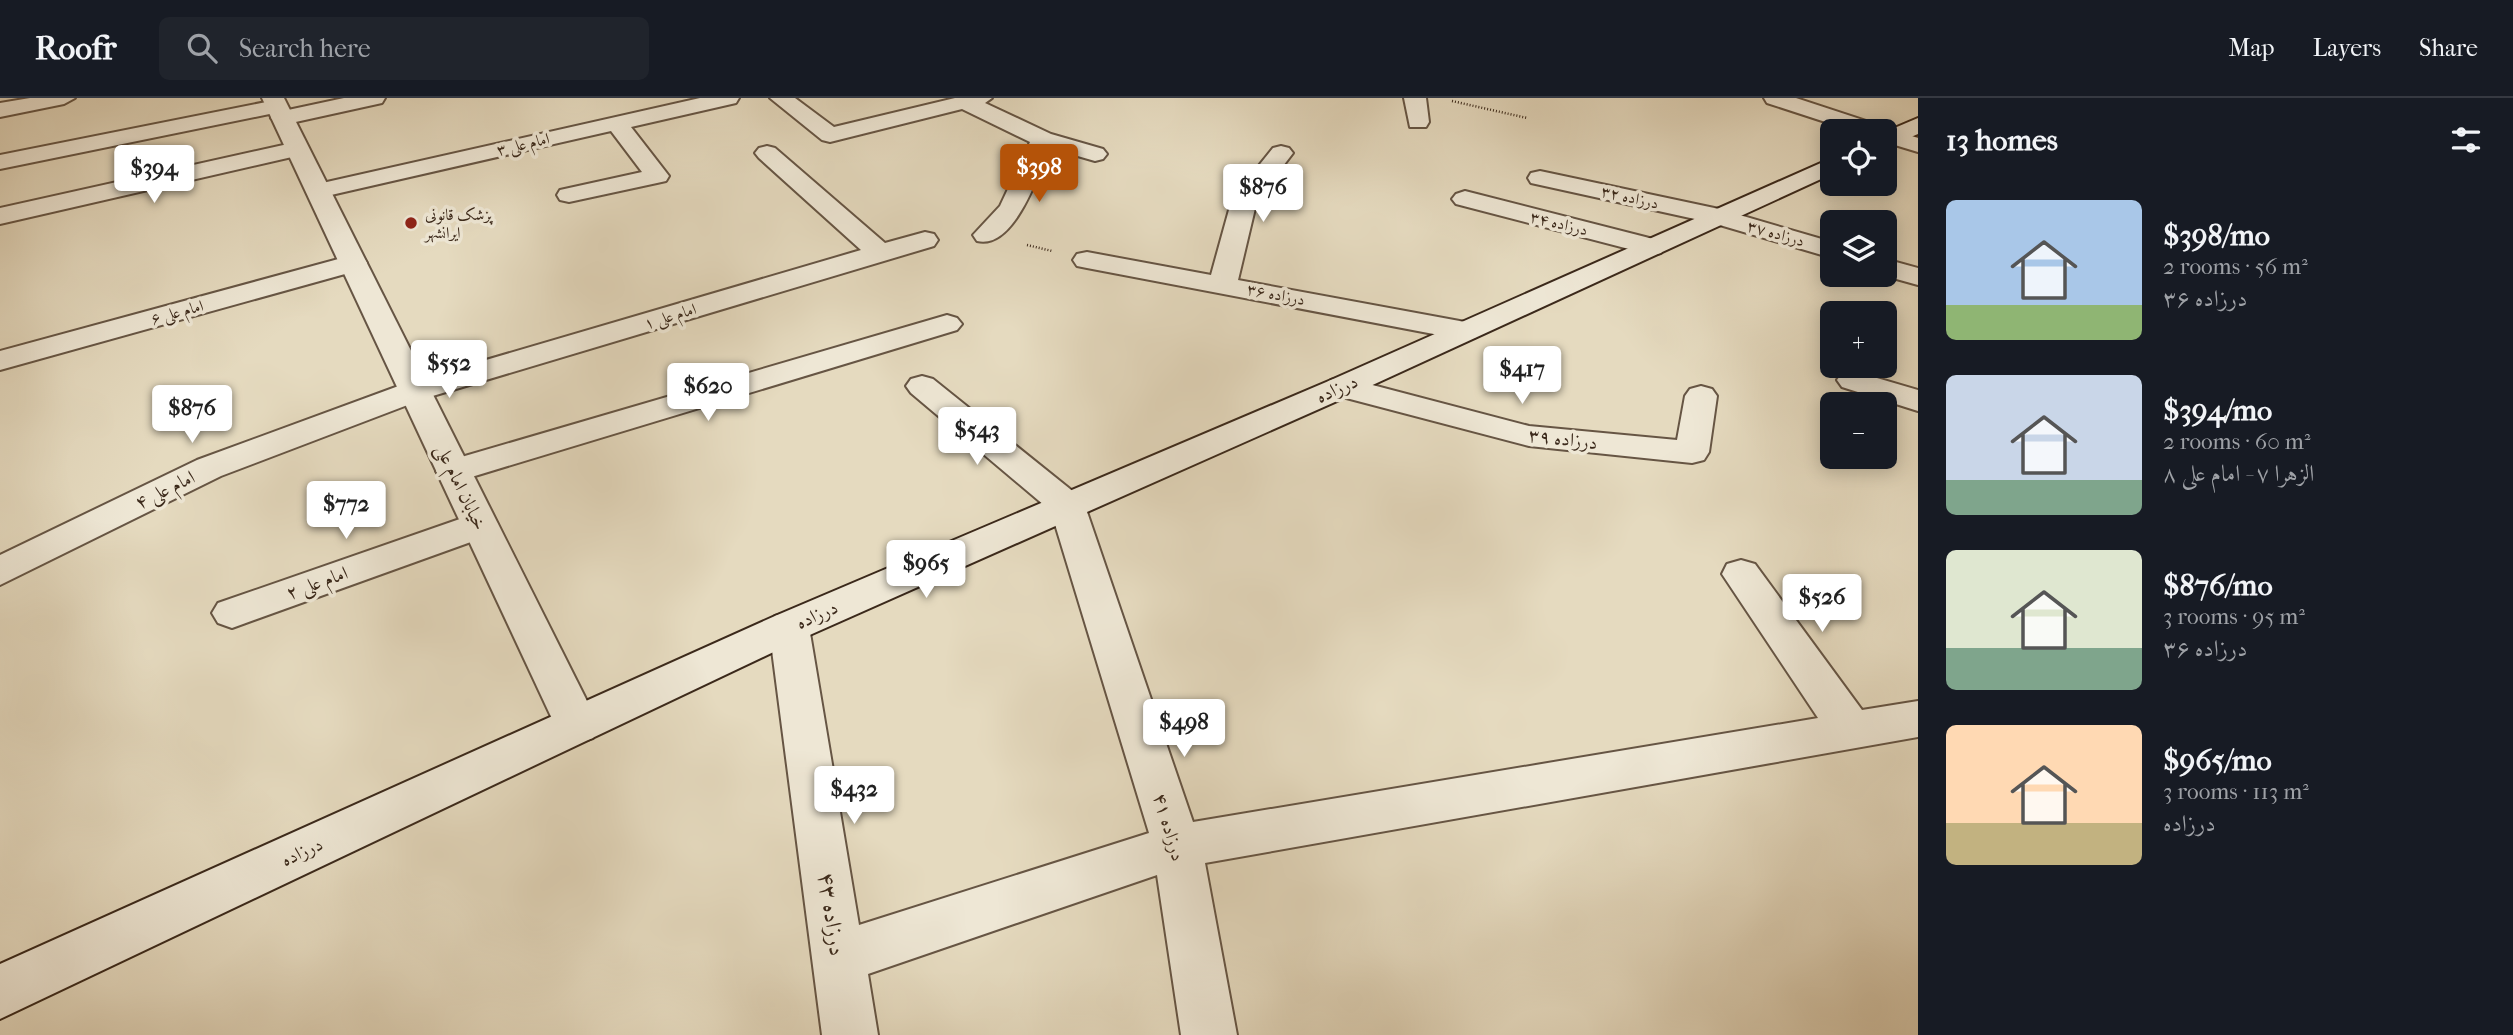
<!DOCTYPE html>
<meta charset="utf-8">
<style>
:root{--surface:#171b24;--page:#20242c;--text:#f1f3f6;--muted:#9ea1a6;--line:#363941;--accent:#b45309}
body{margin:0;font-family:"IM FELL French Canon",Amiri,serif;background:var(--page);color:var(--text);height:100vh;display:flex;flex-direction:column;font-size:26px;white-space:nowrap}
*{box-sizing:border-box;margin:0}
p{font-size:23px;color:var(--muted)}
.icon{flex:none;width:38px;height:38px;fill:none;stroke:currentColor;stroke-width:2;stroke-linecap:round;stroke-linejoin:round}
.map{position:relative;flex:1;overflow:hidden}
.details{display:flex;flex-direction:column;background:var(--surface);width:595px}
.details>*{flex:none}
.tools{position:absolute;left:1820px;top:21px;display:grid;gap:14px}
.tools a{display:grid;place-items:center;width:77px;height:77px;border-radius:10px;background:var(--surface);box-shadow:0 4px 18px #0003;font-size:35px}
.price{position:absolute;translate:-50% -60px;padding:0 16px;border-radius:7px;background:#fff;color:#222;font-size:23px;line-height:46px;filter:drop-shadow(0 2px 4px #0008)}
.price::after{content:'';position:absolute;left:50%;top:42px;width:21px;height:16px;margin-left:-10px;background:inherit;clip-path:polygon(0 0,100% 0,50% 100%)}
.price.current{background:var(--accent);color:#fff}
ul{padding:0;list-style:none}
li{display:flex;align-items:center;gap:21px;height:175px;padding:0 28px}
li span{display:grid;place-items:center;flex:none;width:196px;height:140px;border-radius:10px;color:#555}
li>.icon{margin-inline-start:auto}
span .icon{width:84px;height:84px;fill:#fffc;stroke-width:1}
li b{font-size:30px}
h2{display:flex;justify-content:space-between;align-items:center;height:84px;padding:0 28px;font-size:30px}
header{display:flex;align-items:center;gap:42px;box-sizing:border-box;height:98px;padding:0 35px;background:var(--surface);border-bottom:2px solid var(--line)}
header strong{font-size:33px}
nav{display:flex;gap:38px;margin-inline-start:auto;font-size:24px}
.search{width:490px;height:63px;background:var(--page);display:flex;align-items:center;gap:18px;box-sizing:border-box;padding:0 24px;border-radius:10px;color:var(--muted);font-size:26px}
main{display:flex;flex:1;min-height:0}
.map>svg:first-child{display:block}
</style>
<header>
<strong>Roofr</strong>
<div class="search"><svg class="icon" aria-label="search" viewBox="0 0 24 24"><circle cx="10" cy="10" r="6"/><path d="M15 15l6 6"/></svg>Search here</div>
<nav><a>Map</a><a>Layers</a><a>Share</a></nav>
</header>
<main>
<div class="map">
<svg width="1918" height="937" viewBox="0 0 1918 937">
<rect width="100%" height="100%" fill="#e5dabf"/>
<filter id="stains"><feTurbulence type="fractalNoise" baseFrequency=".00286" numOctaves="4"/><feColorMatrix values="0 0 0 0 .2 0 0 0 0 .09 0 0 0 0 .02 0 0 0 .5 -.17"/></filter>
<radialGradient id="worn" r=".72"><stop offset=".6" stop-color="#630" stop-opacity="0"/><stop offset="1" stop-color="#630" stop-opacity=".3"/></radialGradient>
<g fill="none" stroke-linecap="round" stroke-linejoin="round">
<!-- minor casing -->
<g stroke="#654" stroke-width="4">
<g id="minor">
<polygon points="30,0 75,0 64,6 0,19 0,5"/>
<polygon points="344,0 385,0 382,5 282,27 271,20 274,15"/>
<polygon points="700,0 739,0 736,5 631,29 669,78 666,83 657,85 569,104 560,102 557,97 560,92 642,74 611,33 318,100 309,98 306,93 309,88 318,86"/>
<path d="M770,0H795L834,29L955,0H992L985,5L1051,36L1103,51L1107,56L1103,61L1095,63L1050,50C1038,77 1014,152 977,143L973,137L1000,108L1030,44L962,11L830,44L822,42Z"/>
<polygon points="1404,0 1426,0 1429,24 1426,29 1410,29"/>
<polygon points="276,2 287,8 284,13 0,71 0,57"/>
<polygon points="297,44 305,46 309,51 305,56 0,126 0,110"/>
<polygon points="767,48 775,50 885,145 925,134 934,136 938,142 934,148 426,300 221,378 0,487 0,457 197,362 404,286 861,152 759,60 755,55 759,50"/>
<polygon points="1281,48 1289,50 1293,55 1257,102 1238,182 1465,224 1476,227 1480,233 1476,239 1465,242 1087,170 1077,168 1073,162 1077,156 1087,154 1211,177 1232,101 1273,50"/>
<polygon points="1540,73 1719,111 1832,144 1832,160 1713,125 1531,85 1528,80 1531,75"/>
<polygon points="1465,93 1661,143 1665,149 1661,155 1652,157 1456,106 1452,101 1456,96"/>
<polygon points="353,157 363,159 367,165 363,171 0,272 0,253"/>
<polygon points="1885,161 1918,170 1918,187 1882,177 1885,177"/>
<polygon points="947,217 957,220 962,226 957,232 465,381 453,384 441,381 436,373 441,365"/>
<polygon points="1853,273 1918,292 1918,313 1842,289 1837,282 1842,275"/>
<polygon points="922,278 933,281 1080,399 1085,408 1193,724 1818,620 1722,476 1727,466 1741,462 1755,466 1862,612 1918,603 1918,639 1205,765 1237,937 1181,937 1157,777 868,876 878,937 822,937 769,529 775,518 789,514 803,518 809,529 859,827 1149,735 1051,413 911,295 906,288 911,281"/>
<polygon points="1342,279 1529,328 1677,342 1685,298 1690,291 1701,288 1712,291 1717,298 1709,354 1704,362 1692,365 1529,348 1331,296 1326,289 1331,282"/>
<polygon points="480,414 493,418 498,427 493,436 232,530 218,525 212,515 218,505"/>
</g>
</g>
<!-- tertiary casing -->
<g stroke="#654" stroke-width="4">
<g id="tertiary">
<polygon points="262,0 284,0 599,627 593,640 577,645 561,640"/>
<polygon points="1764,0 1796,0 1918,40 1918,54 1885,44 1885,33 1853,33 1767,5"/>
</g>
</g>
<!-- secondary casing -->
<g stroke="#3b291b" stroke-width="4">
<g id="secondary">
<polygon points="1918,20 1918,36 1885,50 1885,34"/>
<polygon points="1832,60 1832,76 1353,296 803,540 0,921 0,866 775,518 1331,282"/>
</g>
</g>
<!-- path -->
<g stroke="#3b291b" stroke-width="2.5" stroke-dasharray="1 2" stroke-linecap="butt">
<polyline points="1452,3 1527,20"/>
<polyline points="1027,147 1052,153"/>
</g>
<!-- minor -->
<use href="#minor" fill="#eee7d5" fill-rule="evenodd"/>
<!-- tertiary -->
<use href="#tertiary" fill="#eee7d5" fill-rule="evenodd"/>
<!-- secondary -->
<use href="#secondary" fill="#eee7d5" fill-rule="evenodd"/>
</g>
<!-- markers -->
<circle fill="#8f2418" stroke="#eee7d5" stroke-width="2.5" cx="411" cy="125" r="7"/>
<g text-anchor="middle" dominant-baseline="central" stroke-width="7" stroke-linejoin="round" paint-order="stroke">
<!-- far-street labels -->
<g font-size="16" fill="#3b291b" stroke="#eee7d5">
<text transform="translate(523 46) rotate(-13)">امام علی ۳</text>
<text transform="translate(1630 99) rotate(13)">درزاده ۳۲</text>
<text transform="translate(1559 125) rotate(14)">درزاده ۳۴</text>
<text transform="translate(1776 135) rotate(16)">درزاده ۳۷</text>
<text transform="translate(1276 196) rotate(11)">درزاده ۳۶</text>
<text transform="translate(177 214) rotate(-15)">امام علی ۶</text>
<text transform="translate(670 218) rotate(-17)">امام علی ۱</text>
</g>
<!-- far-poi labels -->
<g font-size="16" fill="#3b291b" stroke="#eee7d5" text-anchor="start">
<text x="425" y="116">پزشک قانونی<tspan x="425" dy="18">ایرانشهر</tspan></text>
</g>
<!-- street labels -->
<g font-size="19" fill="#3b291b" stroke="#eee7d5">
<text transform="translate(1337 291) rotate(-24)">درزاده</text>
<text transform="translate(1563 341) rotate(7)">درزاده ۳۹</text>
<text transform="translate(461 389) rotate(64)">خیابان امام علی</text>
<text transform="translate(165 392) rotate(-26)">امام علی ۴</text>
<text transform="translate(317 485) rotate(-20)">امام علی ۲</text>
<text transform="translate(817 517) rotate(-24)">درزاده</text>
<text transform="translate(1169 729) rotate(74)">درزاده ۴۱</text>
<text transform="translate(302 754) rotate(-25)">درزاده</text>
</g>
<!-- near-street labels -->
<g font-size="23" fill="#3b291b" stroke="#eee7d5">
<text transform="translate(832 816) rotate(82)">درزاده ۴۳</text>
</g>
</g>
<rect width="100%" height="100%" filter="url(#stains)"/>
<rect width="100%" height="100%" fill="url(#worn)"/>
</svg>
<div class="tools">
<a><svg class="icon" aria-label="locate" viewBox="0 0 24 24"><circle cx="12" cy="12" r="6"/><path d="M12 2v4M12 18v4M2 12h4M18 12h4"/></svg></a>
<a><svg class="icon" aria-label="layers" viewBox="0 0 24 24"><path d="M12 4l9 5-9 5-9-5zM3 14l9 5 9-5"/></svg></a>
<a>+</a>
<a>−</a>
</div>
<b class="price current" style="left:1039px;top:106px">$398</b>
<b class="price" style="left:154px;top:107px">$394</b>
<b class="price" style="left:1263px;top:126px">$876</b>
<b class="price" style="left:449px;top:302px">$552</b>
<b class="price" style="left:1522px;top:308px">$417</b>
<b class="price" style="left:708px;top:325px">$620</b>
<b class="price" style="left:192px;top:347px">$876</b>
<b class="price" style="left:977px;top:369px">$543</b>
<b class="price" style="left:346px;top:443px">$772</b>
<b class="price" style="left:926px;top:502px">$965</b>
<b class="price" style="left:1822px;top:536px">$526</b>
<b class="price" style="left:1184px;top:661px">$498</b>
<b class="price" style="left:854px;top:728px">$432</b>
</div>
<section class="details">
<h2>13 homes<svg class="icon" aria-label="filters" viewBox="0 0 24 24"><path d="M4 7h16M4 17h16"/><circle cx="9" cy="7" r="2"/><circle cx="15" cy="17" r="2"/></svg></h2>
<ul>
<li><span style="background:linear-gradient(#a9c7e8 75%,#8fb573 0)"><svg class="icon" aria-label="home" viewBox="0 0 24 24"><path d="M3 11l9-7 9 7M6 9v11h12V9"/></svg></span><div><b>$398/mo</b><p>2 rooms · 56 m²</p><p>درزاده ۳۶</p></div></li>
<li><span style="background:linear-gradient(#c9d6e8 75%,#7fa58c 0)"><svg class="icon" aria-label="home" viewBox="0 0 24 24"><path d="M3 11l9-7 9 7M6 9v11h12V9"/></svg></span><div><b>$394/mo</b><p>2 rooms · 60 m²</p><p>الزهرا ۷ - امام علی ۸</p></div></li>
<li><span style="background:linear-gradient(#dfe7d0 70%,#7fa58c 0)"><svg class="icon" aria-label="home" viewBox="0 0 24 24"><path d="M3 11l9-7 9 7M6 9v11h12V9"/></svg></span><div><b>$876/mo</b><p>3 rooms · 95 m²</p><p>درزاده ۳۶</p></div></li>
<li><span style="background:linear-gradient(#ffd9b3 70%,#c2b280 0)"><svg class="icon" aria-label="home" viewBox="0 0 24 24"><path d="M3 11l9-7 9 7M6 9v11h12V9"/></svg></span><div><b>$965/mo</b><p>3 rooms · 113 m²</p><p>درزاده</p></div></li>
</ul>
</section>
</main>
